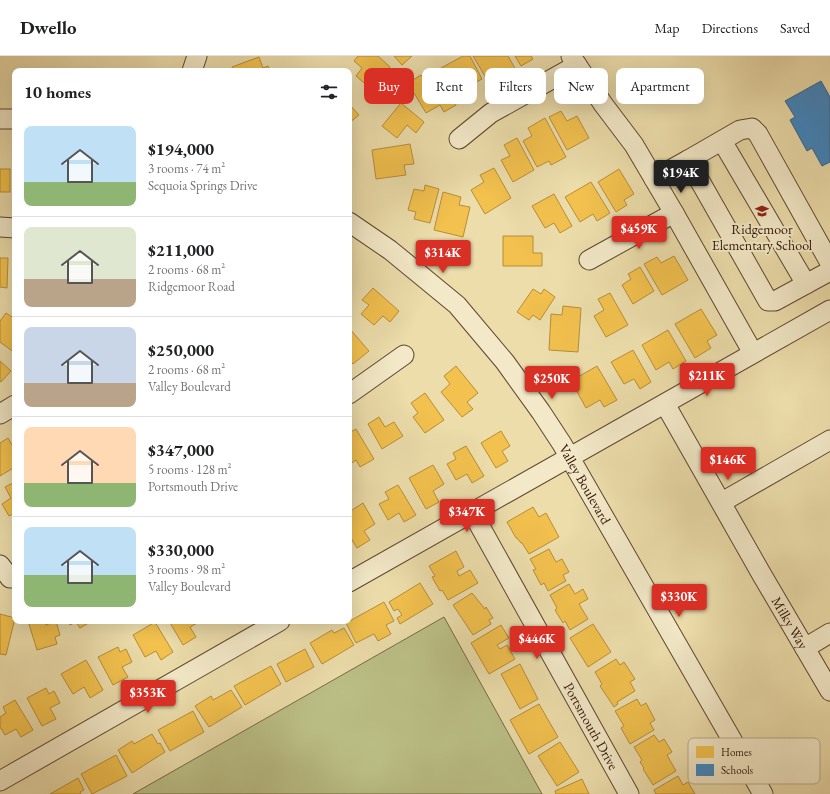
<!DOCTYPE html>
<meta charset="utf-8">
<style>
:root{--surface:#fff;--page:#f2f2f2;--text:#202124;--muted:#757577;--line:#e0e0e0;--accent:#d93025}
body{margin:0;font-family:"EB Garamond",serif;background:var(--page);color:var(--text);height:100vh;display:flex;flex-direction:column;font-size:15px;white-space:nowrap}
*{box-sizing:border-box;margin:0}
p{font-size:13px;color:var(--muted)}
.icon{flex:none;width:22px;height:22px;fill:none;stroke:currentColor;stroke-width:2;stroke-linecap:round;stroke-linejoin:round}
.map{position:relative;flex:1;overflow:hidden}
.side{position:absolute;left:12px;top:12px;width:340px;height:556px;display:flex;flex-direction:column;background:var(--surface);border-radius:8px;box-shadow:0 4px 16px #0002}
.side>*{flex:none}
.banner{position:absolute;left:364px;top:12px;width:380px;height:36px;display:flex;gap:8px}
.price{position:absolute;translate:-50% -34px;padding:0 9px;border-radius:4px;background:var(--accent);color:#fff;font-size:13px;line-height:26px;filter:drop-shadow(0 1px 2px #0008)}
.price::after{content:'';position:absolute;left:50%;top:24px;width:12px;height:9px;margin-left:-6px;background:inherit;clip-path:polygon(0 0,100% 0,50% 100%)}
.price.current{background:#222;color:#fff}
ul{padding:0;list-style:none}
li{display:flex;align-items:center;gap:12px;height:100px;padding:0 12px}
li+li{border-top:1px solid var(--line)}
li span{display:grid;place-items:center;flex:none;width:112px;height:80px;border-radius:8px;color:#555}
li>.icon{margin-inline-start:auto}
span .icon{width:48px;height:48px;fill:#fffc;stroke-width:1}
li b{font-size:17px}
h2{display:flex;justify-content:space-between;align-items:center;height:48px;padding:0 12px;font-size:17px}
.chip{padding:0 14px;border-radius:8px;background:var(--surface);box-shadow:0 4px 16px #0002;font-size:14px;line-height:36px}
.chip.current{background:var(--accent);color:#fff}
header{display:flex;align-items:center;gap:24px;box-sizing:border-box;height:56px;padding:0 20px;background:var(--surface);border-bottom:1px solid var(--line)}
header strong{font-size:19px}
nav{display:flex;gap:22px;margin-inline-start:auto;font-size:14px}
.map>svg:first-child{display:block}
</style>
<header>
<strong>Dwello</strong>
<nav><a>Map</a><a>Directions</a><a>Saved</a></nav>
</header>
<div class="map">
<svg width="830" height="738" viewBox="0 0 830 738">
<rect width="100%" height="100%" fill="#ecddab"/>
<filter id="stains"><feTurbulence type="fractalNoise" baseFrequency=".005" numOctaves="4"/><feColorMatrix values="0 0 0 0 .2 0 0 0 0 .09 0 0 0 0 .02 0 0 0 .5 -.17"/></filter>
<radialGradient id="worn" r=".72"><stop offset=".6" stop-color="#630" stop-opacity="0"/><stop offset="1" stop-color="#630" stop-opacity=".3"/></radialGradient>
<!-- green -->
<polygon fill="#bbc087" stroke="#756a46" points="444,561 542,738 133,738"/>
<!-- homes -->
<g fill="#f2c14e" stroke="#b88d38">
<polygon points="358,0 378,0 390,11 371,33 356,20 362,12 354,5"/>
<polygon points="394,0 412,0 402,9"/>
<polygon points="463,0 470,0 482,23 467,31 472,40 459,47 441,12"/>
<polygon points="473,0 508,0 516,14 503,21 499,14 486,22"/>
<polygon points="515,0 531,0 533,3 521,10"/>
<polygon points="259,1 263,12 268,10 270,15 233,15 232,11"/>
<polygon points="438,17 456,49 444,56 440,49 426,57 408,27 421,19 425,25"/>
<polygon points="401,47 424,66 416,77 407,69 397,82 382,70"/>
<polygon points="349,48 359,59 349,67"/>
<polygon points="561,55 567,65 577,60 589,82 567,94 549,61"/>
<polygon points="545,62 566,101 551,109 549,105 537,111 523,85 532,80 528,72"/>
<polygon points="517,82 534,114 513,126 501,104 510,100 504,89"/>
<polygon points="410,88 414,108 404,109 406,119 376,123 372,94"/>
<polygon points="494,112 511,142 485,158 471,134 484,126 480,119"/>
<rect x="0" y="113" width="10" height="23"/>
<polygon points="619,113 634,138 624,144 627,149 616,156 598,126"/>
<polygon points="591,126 610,157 597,165 593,158 580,166 565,141"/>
<polygon points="425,129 439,133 430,167 414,163 416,156 408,154 414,133 424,135"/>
<polygon points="443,136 461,141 459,149 470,151 463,181 434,174"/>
<polygon points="554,138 572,170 560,177 554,167 545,172 532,150"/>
<polygon points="503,180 533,180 533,197 542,197 542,210 503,210"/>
<polygon points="674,200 688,224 662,239 644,208 657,201 661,207"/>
<polygon points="0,202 8,202 7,232 0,231"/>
<polygon points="640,211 654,235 633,248 622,229 631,223 628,218"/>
<polygon points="373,232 399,255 390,266 383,260 374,269 361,258 369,249 362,244"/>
<polygon points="533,233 541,238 544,233 555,241 540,264 533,259 529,264 517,256"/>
<polygon points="610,237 628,269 606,281 594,260 604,254 598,243"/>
<polygon points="563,250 581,252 578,296 549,294 551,258 562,259"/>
<polygon points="701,253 717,279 707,285 711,292 695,302 675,268"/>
<polygon points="6,257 15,263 15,297 0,286 0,265"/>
<polygon points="349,272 369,295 353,308 349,303"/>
<polygon points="668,274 686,305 673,313 669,306 656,314 642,289"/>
<polygon points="633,294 651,326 640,333 634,323 624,328 611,306"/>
<polygon points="0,305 11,315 1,326 0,325"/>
<polygon points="456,310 478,337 467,346 473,353 462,361 441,336 450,328 444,320"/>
<polygon points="597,310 617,344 604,351 600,344 586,352 571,325"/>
<polygon points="425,337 444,364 425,377 413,361 418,357 411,347"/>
<polygon points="379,361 385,371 394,366 403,380 382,393 368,368"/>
<polygon points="356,373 374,403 360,411 356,404 349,409 349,377"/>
<polygon points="501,375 510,390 502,395 508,405 496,412 481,387"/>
<polygon points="8,382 15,394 15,411 0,420 0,387"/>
<polygon points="466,390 484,420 472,427 467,418 456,424 447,408 456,403 453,397"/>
<polygon points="433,409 444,428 433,435 439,446 426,453 409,422"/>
<polygon points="15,426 15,457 9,460 2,448 11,442 5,431"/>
<polygon points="398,429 416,459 404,466 399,457 388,464 379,448 389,443 385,436"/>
<polygon points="363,447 375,468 364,475 370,484 357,492 349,479 349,456"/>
<polygon points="533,451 539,461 546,457 559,481 529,498 522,487 521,487 517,482 516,482 507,466"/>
<polygon points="549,493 556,506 562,503 569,516 563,519 566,525 548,535 544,527 541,529 533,514 536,513 530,503"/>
<polygon points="456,495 464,511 457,515 459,520 470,514 478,527 448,544 442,534 440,535 432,521 435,520 429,510"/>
<polygon points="420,527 433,548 400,568 397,562 402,559 398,553 394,555 389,546"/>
<polygon points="569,528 575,538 583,533 588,543 579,548 588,563 570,574 565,565 563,567 555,554 557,552 550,539"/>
<polygon points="472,537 485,553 486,551 493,562 489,564 491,568 473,579 453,549"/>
<polygon points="384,546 394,565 386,569 391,578 378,585 374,578 356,587 346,567"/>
<polygon points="0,558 15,562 6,599 0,598"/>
<polygon points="28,565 45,565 46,569 56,565 60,579 55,581 57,588 37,594"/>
<polygon points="68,565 92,565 80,572 76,566 70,569"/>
<polygon points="169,565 201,565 190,571 196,581 183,589"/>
<polygon points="155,566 173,596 161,604 156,595 145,601 133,579"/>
<polygon points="593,568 611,596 588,611 570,582"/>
<polygon points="501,569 509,582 497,589 500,593 507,589 515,603 489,618 471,587"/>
<polygon points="344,572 354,589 322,608 310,587 332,574 334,577"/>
<polygon points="118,591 120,596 126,593 132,606 122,611 128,621 113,629 98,601"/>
<polygon points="305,593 314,611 286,626 277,608"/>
<polygon points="616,603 620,609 624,606 635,623 630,626 635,635 617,646 618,648 614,651 600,630 602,628 595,616"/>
<polygon points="86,604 103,634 90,642 84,631 73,638 61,618"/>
<polygon points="520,608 538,643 520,653 501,618"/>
<polygon points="271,610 281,628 245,649 234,630"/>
<polygon points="46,632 49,638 54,635 60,647 50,652 56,663 42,670 27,642"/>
<polygon points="231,634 242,651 209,671 195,650 211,640 213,644"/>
<polygon points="637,643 641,650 646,647 655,664 650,667 654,674 630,688 621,672 624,670 615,655"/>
<polygon points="15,644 33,674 21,681 16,673 5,679 0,671 0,661 6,657 3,651"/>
<polygon points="539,648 558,681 529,698 510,664"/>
<polygon points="193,655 204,676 170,695 158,674"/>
<polygon points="152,678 158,688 160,687 165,696 132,717 118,694 132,685 134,688"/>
<polygon points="654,679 659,686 664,683 672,696 667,699 676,715 653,729 643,713 644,712 640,706 642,704 634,691"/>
<polygon points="560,686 579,716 557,730 538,700"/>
<polygon points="116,699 127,720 92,738 81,718"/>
<polygon points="678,720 683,729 688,726 695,738 656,738 654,734"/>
<polygon points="78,722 84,734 80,736 81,738 50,738"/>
<polygon points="582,723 589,738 556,738 555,735"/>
</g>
<!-- schools -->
<polygon fill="#3f88c5" stroke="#3a658b" points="821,25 830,41 830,106 822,110 812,92 807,95 790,64 795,61 785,45"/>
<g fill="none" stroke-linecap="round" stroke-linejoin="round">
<!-- minor casing -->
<g stroke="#5e462e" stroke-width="21">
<g id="minor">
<polyline points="571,0 603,48 634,89 674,157 753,297"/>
<polyline points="192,15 197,0"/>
<polyline points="0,63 15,63"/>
<polyline points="459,83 491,57 577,9"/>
<polyline points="722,85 806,228"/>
<polyline points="654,123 688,104"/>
<path id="s1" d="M349,166L390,194L457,249L505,306L541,356L562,388L763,738"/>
<polyline points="0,171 15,172"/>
<polyline points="589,204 674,157"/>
<polyline points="830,207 758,78 752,72 740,74 688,104 768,245 775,245 830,215"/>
<polyline points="349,338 404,299"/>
<path id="s2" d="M665,348L762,519L830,635"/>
<polyline points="0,358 15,349"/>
<polyline points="722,446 830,384"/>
<path id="s3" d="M472,456L629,738"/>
<polyline points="0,509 10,522 15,522"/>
<polyline points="349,526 830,254"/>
<polyline points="805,592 830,577"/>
<polyline points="0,725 280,565"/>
</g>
</g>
<!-- minor -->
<use href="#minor" stroke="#f3e9c8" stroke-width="19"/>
</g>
<!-- icons -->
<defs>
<g id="school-bare" transform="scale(1.08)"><path d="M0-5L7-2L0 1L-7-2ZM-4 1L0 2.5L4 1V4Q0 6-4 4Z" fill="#8f2418" stroke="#f3e9c8" stroke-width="2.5" paint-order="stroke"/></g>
</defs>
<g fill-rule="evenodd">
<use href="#school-bare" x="762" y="155"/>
</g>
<g text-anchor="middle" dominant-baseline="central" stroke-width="4" stroke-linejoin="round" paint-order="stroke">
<!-- poi labels -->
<g font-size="14" fill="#2f1304" stroke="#f3e9c8">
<text x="762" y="173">Ridgemoor<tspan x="762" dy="16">Elementary School</tspan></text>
</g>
<!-- street labels -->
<g font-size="14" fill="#2f1304" stroke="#f3e9c8">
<text stroke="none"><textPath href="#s1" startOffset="357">Valley Boulevard</textPath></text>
<text stroke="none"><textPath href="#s2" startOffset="252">Milky Way</textPath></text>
<text stroke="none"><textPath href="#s3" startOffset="245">Portsmouth Drive</textPath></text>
</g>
</g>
<!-- legend -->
<rect x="688" y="682" width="132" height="46" rx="6" fill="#f3e9c8" stroke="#b8a98d" stroke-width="1"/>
<rect x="696" y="690" width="18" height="12" fill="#f2c14e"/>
<rect x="696" y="708" width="18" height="12" fill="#3f88c5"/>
<g font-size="11" fill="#2f1304">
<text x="721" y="700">Homes</text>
<text x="721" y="718">Schools</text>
</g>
<rect width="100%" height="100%" filter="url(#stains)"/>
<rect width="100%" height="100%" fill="url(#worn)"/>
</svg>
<b class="price current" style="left:681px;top:138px">$194K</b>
<b class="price" style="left:639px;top:194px">$459K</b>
<b class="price" style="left:443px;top:218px">$314K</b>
<b class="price" style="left:707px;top:341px">$211K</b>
<b class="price" style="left:552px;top:344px">$250K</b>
<b class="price" style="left:728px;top:425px">$146K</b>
<b class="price" style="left:467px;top:477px">$347K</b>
<b class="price" style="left:679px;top:562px">$330K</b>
<b class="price" style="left:537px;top:604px">$446K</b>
<b class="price" style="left:148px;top:658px">$353K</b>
<div class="banner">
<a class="chip current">Buy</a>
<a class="chip">Rent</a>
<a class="chip">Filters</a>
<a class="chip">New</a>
<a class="chip">Apartment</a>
</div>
<section class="side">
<h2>10 homes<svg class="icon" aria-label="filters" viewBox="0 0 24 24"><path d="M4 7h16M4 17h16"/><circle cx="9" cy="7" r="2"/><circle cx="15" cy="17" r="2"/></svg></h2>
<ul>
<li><span style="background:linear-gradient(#bfe0f5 70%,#8fb573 0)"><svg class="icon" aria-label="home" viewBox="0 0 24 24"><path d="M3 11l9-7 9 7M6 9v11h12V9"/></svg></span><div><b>$194,000</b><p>3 rooms · 74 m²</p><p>Sequoia Springs Drive</p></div></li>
<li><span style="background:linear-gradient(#dfe7d0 65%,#b9a48a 0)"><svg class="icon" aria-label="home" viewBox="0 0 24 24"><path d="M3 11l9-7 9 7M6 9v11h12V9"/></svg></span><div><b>$211,000</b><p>2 rooms · 68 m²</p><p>Ridgemoor Road</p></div></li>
<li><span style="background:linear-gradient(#c9d6e8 70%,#b9a48a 0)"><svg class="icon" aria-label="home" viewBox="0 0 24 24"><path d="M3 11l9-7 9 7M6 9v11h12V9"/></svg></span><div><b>$250,000</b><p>2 rooms · 68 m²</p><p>Valley Boulevard</p></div></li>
<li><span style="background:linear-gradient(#ffd9b3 70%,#8fb573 0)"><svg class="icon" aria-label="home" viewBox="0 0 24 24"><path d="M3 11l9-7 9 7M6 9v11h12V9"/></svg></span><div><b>$347,000</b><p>5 rooms · 128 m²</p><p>Portsmouth Drive</p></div></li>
<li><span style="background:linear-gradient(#bfe0f5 60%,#8fb573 0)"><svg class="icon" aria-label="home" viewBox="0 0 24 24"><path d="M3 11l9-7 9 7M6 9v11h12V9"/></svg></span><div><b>$330,000</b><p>3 rooms · 98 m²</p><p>Valley Boulevard</p></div></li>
</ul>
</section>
</div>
